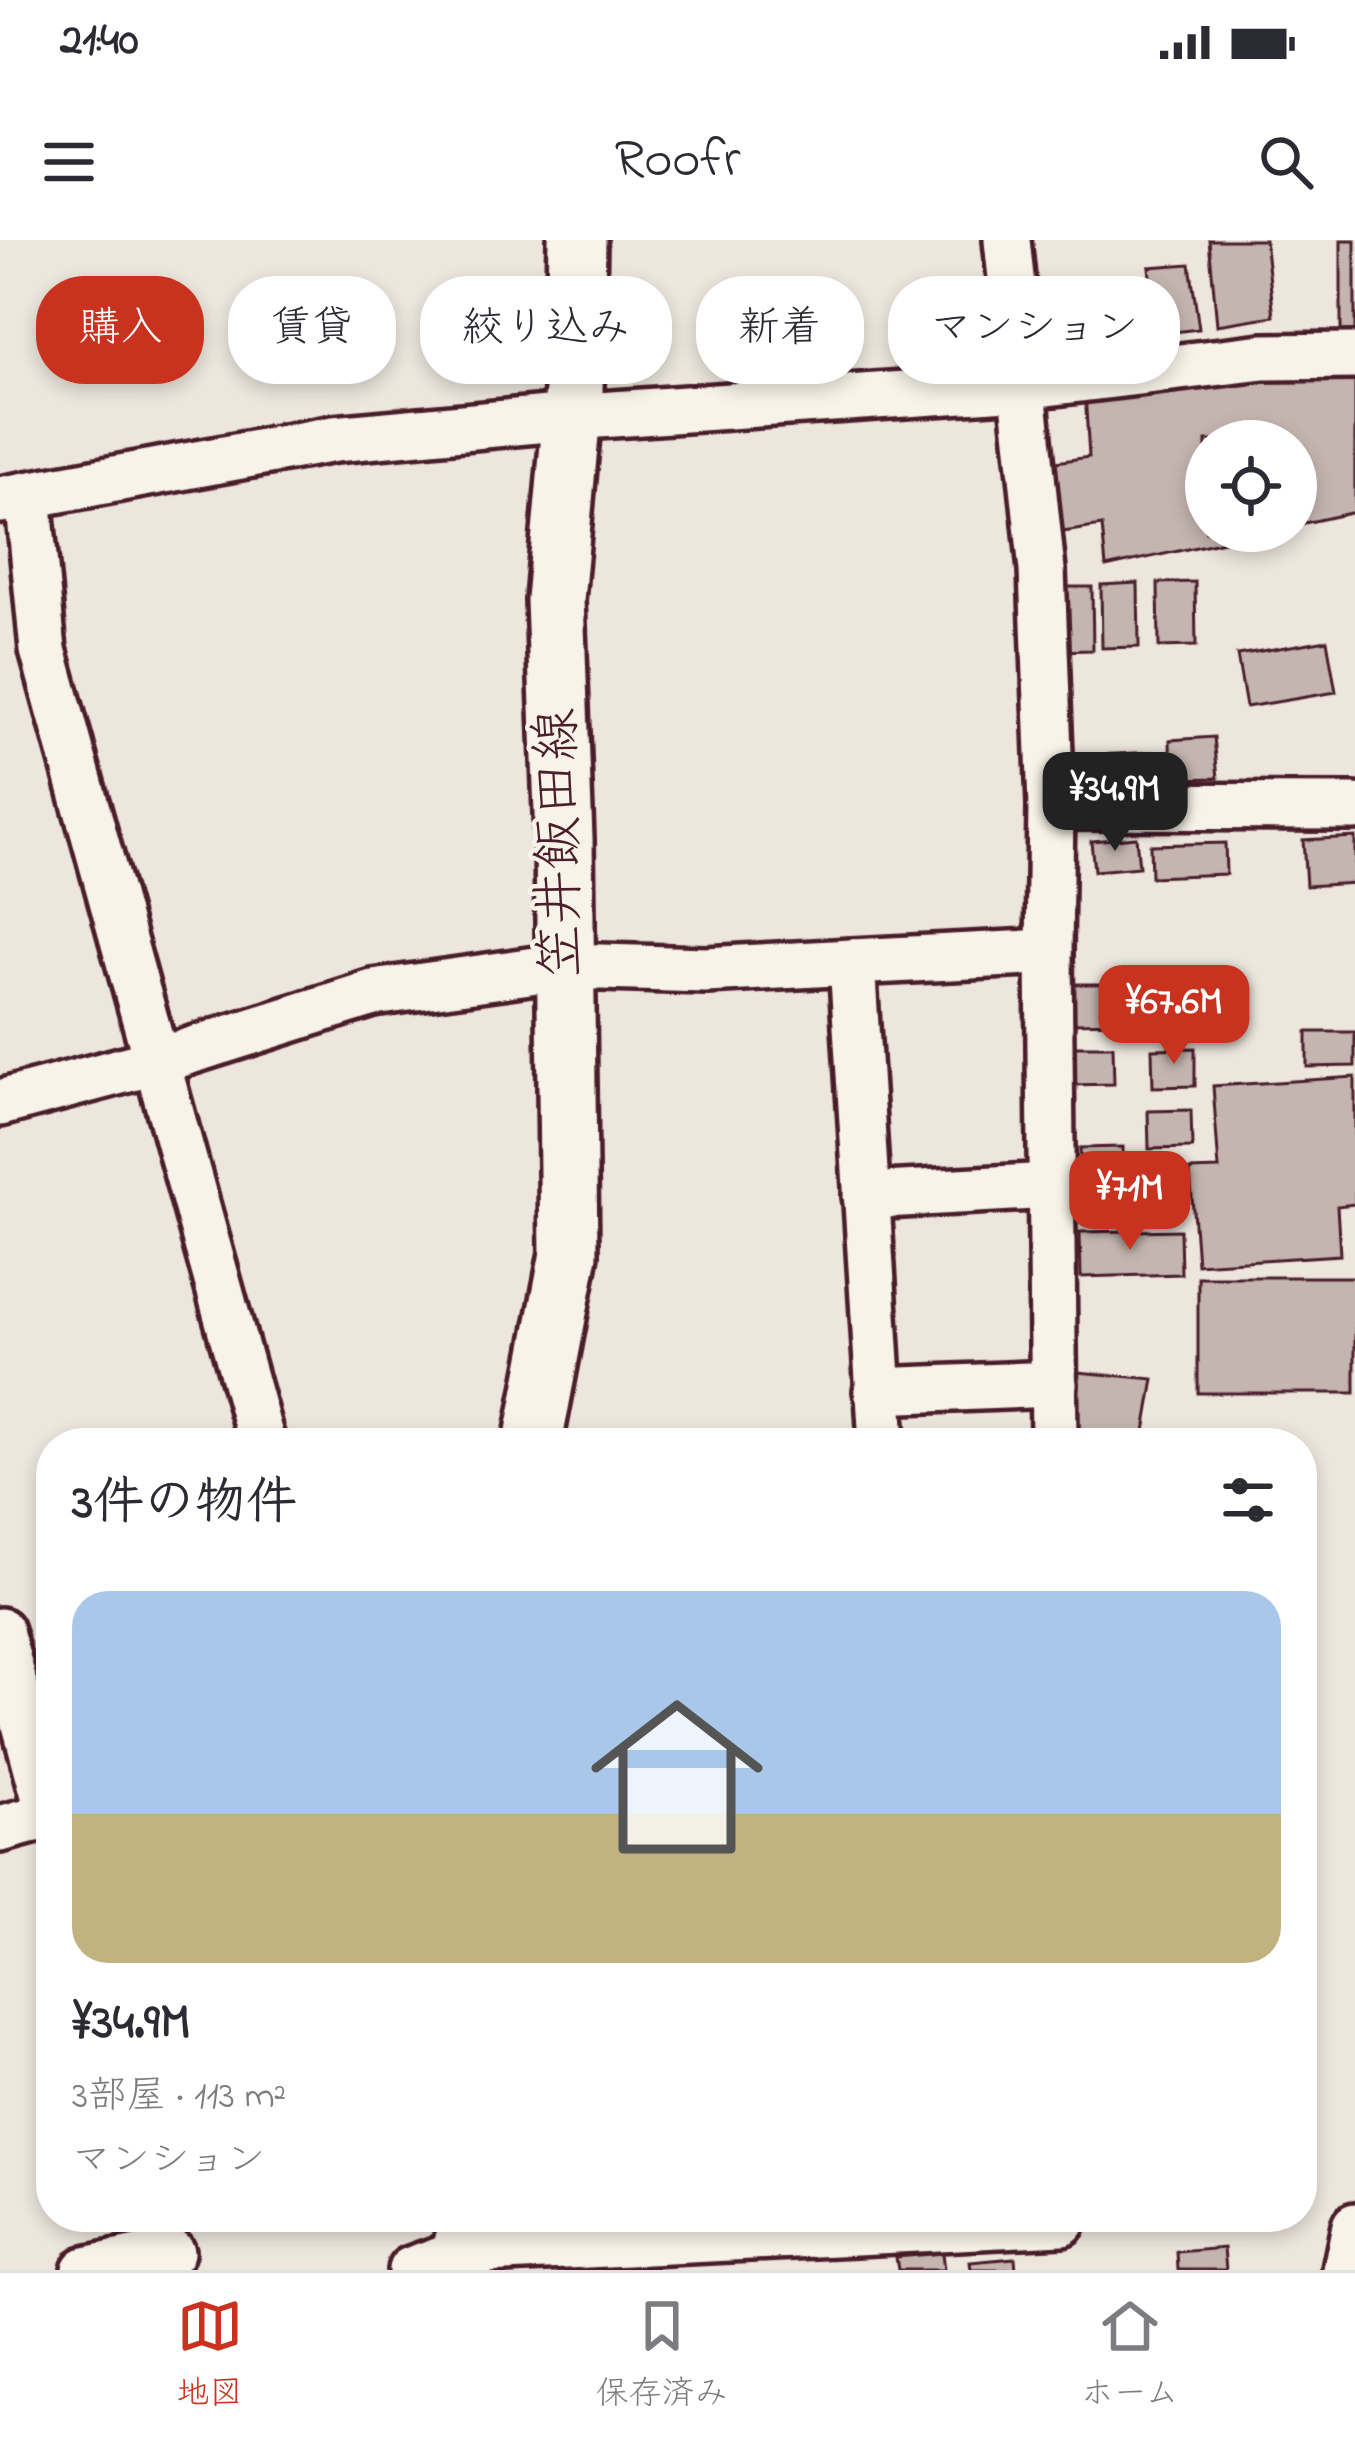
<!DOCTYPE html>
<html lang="ja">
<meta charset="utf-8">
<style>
:root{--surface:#fff;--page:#f2f2f3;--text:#2b2b33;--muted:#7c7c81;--line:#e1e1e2;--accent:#c8321e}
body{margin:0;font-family:"Indie Flower","Klee One",sans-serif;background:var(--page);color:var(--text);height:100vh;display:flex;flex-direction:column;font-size:45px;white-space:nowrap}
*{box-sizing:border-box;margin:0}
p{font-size:39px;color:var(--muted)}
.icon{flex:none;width:66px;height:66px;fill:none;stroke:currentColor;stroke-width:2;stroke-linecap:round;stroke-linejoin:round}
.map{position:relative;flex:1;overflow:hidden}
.sheet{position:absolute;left:36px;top:1188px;width:1281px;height:804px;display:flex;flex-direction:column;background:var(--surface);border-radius:48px;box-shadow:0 6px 18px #0003}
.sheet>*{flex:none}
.guide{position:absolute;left:36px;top:36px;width:1284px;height:108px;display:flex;gap:24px}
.controls{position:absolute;left:1185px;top:180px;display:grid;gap:24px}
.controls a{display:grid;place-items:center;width:132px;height:132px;border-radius:50%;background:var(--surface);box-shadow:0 6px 18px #0003;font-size:60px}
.price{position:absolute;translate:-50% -102px;padding:0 27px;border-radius:24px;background:var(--accent);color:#fff;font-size:39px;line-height:78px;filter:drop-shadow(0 3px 6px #0008)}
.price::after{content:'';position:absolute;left:50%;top:72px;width:36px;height:27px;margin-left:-18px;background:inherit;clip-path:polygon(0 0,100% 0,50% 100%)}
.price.on{background:#222;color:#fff}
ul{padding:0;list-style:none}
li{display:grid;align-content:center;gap:24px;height:636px;padding:0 36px}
li span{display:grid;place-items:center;height:372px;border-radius:36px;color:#555}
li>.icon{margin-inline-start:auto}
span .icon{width:216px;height:216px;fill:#fffc;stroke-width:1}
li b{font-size:51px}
h2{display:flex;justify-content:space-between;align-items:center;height:144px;padding:0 36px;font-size:51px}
.pill{padding:0 42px;border-radius:48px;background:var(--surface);box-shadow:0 6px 18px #0003;font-size:42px;line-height:108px}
.pill.on{background:var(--accent);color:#fff}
.status{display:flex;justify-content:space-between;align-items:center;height:84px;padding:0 60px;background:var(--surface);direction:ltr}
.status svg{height:33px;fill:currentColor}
header{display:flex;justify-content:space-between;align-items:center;height:156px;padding:0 36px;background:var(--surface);font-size:54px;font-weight:600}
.tabs{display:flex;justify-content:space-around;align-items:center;height:168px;border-top:3px solid var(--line);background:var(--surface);font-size:33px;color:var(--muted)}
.tabs a{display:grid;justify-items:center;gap:6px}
.tabs .on{color:var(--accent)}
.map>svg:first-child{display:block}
</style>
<div class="status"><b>21:40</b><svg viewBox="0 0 49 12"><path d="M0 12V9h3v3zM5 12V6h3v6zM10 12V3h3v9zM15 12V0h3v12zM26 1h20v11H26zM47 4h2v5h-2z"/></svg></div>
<header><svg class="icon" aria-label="menu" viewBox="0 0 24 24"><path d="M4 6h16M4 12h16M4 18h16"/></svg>Roofr<svg class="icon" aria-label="search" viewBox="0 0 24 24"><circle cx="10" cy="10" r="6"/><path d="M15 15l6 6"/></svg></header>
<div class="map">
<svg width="1355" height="2030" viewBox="0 0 1355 2030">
<rect width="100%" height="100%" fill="#ece6dd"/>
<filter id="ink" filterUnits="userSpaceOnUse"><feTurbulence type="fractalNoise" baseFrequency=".00833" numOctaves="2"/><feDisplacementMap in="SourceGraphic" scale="24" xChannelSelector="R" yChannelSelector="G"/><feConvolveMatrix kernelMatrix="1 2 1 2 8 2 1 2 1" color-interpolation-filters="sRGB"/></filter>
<g filter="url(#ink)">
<!-- building -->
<g fill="#c4b5b0" stroke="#4a1f2b" stroke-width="3">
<polygon points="1209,0 1265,0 1274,76 1217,85"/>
<rect x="1341" y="0" width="14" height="92"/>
<polygon points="1190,24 1199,89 1156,94 1149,27"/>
<polygon points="1098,53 1102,105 1071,108 1069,56"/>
<polygon points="1059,58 1062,110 1032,113 1030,60"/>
<polygon points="1140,70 1142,110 1113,112 1111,72"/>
<polygon points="1355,135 1355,272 1296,285 1296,201 1206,201 1206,291 1269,291 1106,327 1102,286 1050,294 1049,223 1089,217 1085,153"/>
<polygon points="1195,342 1196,406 1159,407 1158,343"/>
<polygon points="1138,343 1139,407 1102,408 1101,345"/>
<polygon points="1054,347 1092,347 1093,410 1056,411"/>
<polygon points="1327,400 1336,452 1246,467 1237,415"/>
<polygon points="1214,497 1218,538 1171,539 1170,500"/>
<polygon points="1152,512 1153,557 1077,559 1081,516"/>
<polygon points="1136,597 1139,627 1094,631 1091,601"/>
<polygon points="1355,597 1355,643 1306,646 1303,600"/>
<polygon points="1225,603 1226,634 1151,637 1150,605"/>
<polygon points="1074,744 1117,744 1117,782 1074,783"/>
<polygon points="1192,749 1193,787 1150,788 1150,751"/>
<polygon points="1307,792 1355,792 1355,826 1307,827"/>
<polygon points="1070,806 1113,806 1114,844 1071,845"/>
<polygon points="1195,808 1195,846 1153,847 1152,809"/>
<polygon points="1355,837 1355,964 1337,966 1340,1015 1197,1024 1190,930 1219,929 1213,846"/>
<polygon points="1191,870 1192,908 1149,909 1148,871"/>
<polygon points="1123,907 1124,946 1081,946 1080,908"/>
<polygon points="1180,990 1181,1034 1081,1037 1080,992"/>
<rect x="1198" y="1037" width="157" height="116"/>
<polygon points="1067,1131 1154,1139 1143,1203 1069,1203"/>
<polygon points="1224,2008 1226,2030 1178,2030 1177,2012"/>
<polygon points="942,2013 944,2030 898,2030 896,2017"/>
<polygon points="1015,2018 1016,2030 971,2030 970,2022"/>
</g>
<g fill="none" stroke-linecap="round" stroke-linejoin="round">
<!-- minor casing -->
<g stroke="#4a1f2b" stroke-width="54">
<g id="minor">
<polyline points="1007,0 1042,330 1051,566 1049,712 1054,1203"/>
<polyline points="28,255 43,410 262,1203"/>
<polyline points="0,260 334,199 569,177 1022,146 1263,117 1355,116"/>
<polyline points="1051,566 1355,567"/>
<polyline points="0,863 158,821 373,753 565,726 706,730 852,722"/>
<polyline points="866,956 1051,946"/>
<polyline points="877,1151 1054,1144"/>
<polyline points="882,1203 852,722 1049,712"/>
<polyline points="0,1391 51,1581"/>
<polyline points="0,1589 51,1575"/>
<polyline points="85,2030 171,2012"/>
<polyline points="411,2030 464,2011 1062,1982 1062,1977"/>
<polyline points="1346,2030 1355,1986"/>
</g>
</g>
<!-- major casing -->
<g stroke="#4a1f2b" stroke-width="66">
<g id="major">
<polyline points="533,1203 569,1014 564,599 555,360 574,150 577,0"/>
<polyline points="463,2030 465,1977"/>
</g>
</g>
<!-- minor -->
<use href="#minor" stroke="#f7f3e8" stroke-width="45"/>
<!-- major -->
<use href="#major" stroke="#f7f3e8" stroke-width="57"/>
</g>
</g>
<g text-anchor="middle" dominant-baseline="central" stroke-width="9" stroke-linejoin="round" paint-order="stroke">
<!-- street labels -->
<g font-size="54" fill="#4a1f2b" stroke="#f7f3e8">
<text transform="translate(562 603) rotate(-91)">笠井飯田線</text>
</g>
</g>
</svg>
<div class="controls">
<a><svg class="icon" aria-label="locate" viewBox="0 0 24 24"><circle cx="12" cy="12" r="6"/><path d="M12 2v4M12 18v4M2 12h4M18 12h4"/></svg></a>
</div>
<b class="price on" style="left:1115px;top:614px">¥34.9M</b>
<b class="price" style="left:1174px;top:827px">¥67.6M</b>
<b class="price" style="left:1130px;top:1013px">¥71M</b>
<div class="guide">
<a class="pill on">購入</a>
<a class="pill">賃貸</a>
<a class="pill">絞り込み</a>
<a class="pill">新着</a>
<a class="pill">マンション</a>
</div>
<section class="sheet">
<h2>3件の物件<svg class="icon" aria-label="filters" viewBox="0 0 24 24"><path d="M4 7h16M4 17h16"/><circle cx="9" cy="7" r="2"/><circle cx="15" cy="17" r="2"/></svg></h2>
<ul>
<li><span style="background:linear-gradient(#a9c7e8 60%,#c2b280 0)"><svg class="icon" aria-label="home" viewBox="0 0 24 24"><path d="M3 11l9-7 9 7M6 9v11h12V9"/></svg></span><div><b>¥34.9M</b><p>3部屋 · 113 m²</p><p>マンション</p></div></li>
</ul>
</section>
</div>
<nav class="tabs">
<a class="on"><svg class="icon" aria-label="map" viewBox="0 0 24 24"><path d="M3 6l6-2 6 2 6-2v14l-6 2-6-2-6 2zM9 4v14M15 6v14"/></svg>地図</a>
<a><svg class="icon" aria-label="saved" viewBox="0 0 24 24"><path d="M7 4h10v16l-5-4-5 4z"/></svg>保存済み</a>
<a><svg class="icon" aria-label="home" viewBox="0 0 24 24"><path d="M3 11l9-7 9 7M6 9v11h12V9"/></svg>ホーム</a>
</nav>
